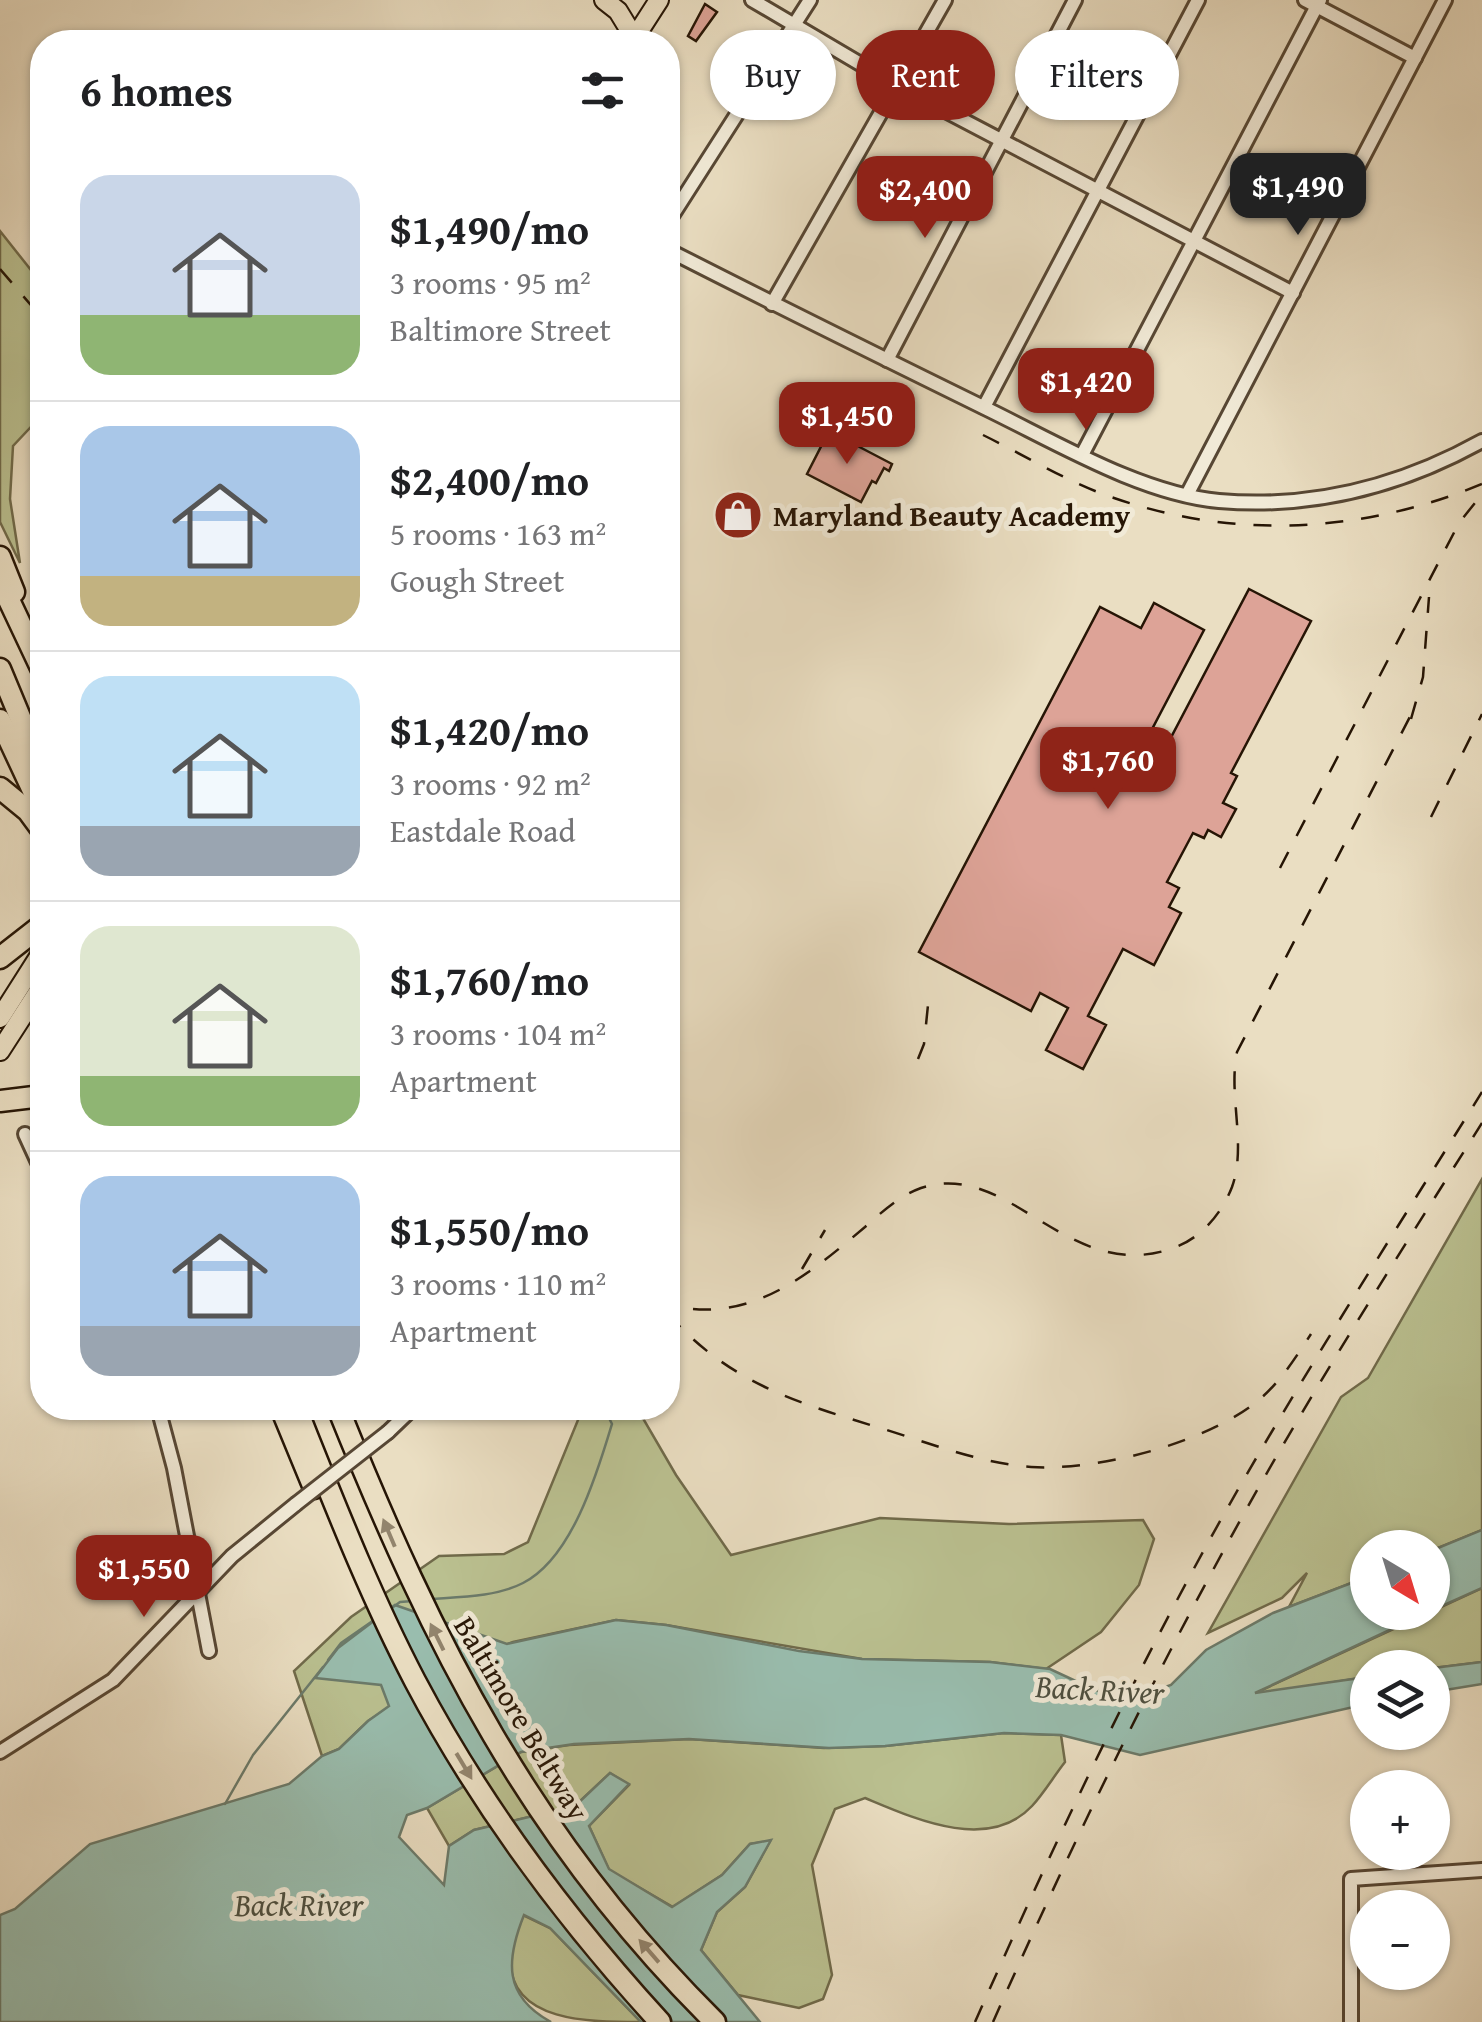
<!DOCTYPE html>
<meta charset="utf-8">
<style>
:root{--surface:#fff;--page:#f6f6f6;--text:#202124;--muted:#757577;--line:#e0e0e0;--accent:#8f2418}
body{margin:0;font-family:"Gentium Book Plus",serif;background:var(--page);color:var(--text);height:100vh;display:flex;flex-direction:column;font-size:38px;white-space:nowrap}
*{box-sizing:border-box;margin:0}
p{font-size:32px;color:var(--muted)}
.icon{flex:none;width:55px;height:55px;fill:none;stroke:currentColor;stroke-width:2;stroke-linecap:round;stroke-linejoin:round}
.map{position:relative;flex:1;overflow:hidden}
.sheet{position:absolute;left:30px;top:30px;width:650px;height:1390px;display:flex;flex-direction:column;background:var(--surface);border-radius:40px;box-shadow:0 2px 8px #0004}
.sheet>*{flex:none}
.banner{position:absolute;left:710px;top:30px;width:620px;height:90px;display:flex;gap:20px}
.needle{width:65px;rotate:142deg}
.tools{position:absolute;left:1350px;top:1530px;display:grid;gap:20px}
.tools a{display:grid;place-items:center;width:100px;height:100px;border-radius:50%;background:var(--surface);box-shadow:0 2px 8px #0004;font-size:50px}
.price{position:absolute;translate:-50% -85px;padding:0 22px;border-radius:20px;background:var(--accent);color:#fff;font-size:32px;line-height:65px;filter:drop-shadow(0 2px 5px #0008)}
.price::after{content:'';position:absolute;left:50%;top:60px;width:30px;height:22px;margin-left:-15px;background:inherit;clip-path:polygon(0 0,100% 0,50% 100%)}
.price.active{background:#222;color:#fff}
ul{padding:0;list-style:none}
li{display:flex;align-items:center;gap:30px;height:250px;padding:0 50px}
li+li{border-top:2px solid var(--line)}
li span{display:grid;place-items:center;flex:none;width:280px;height:200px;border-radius:30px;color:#555}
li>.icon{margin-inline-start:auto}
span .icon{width:120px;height:120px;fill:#fffc;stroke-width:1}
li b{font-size:42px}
h2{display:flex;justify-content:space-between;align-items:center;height:120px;padding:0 50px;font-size:42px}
.tag{padding:0 35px;border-radius:45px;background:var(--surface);box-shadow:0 2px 8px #0004;font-size:35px;line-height:90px}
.tag.active{background:var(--accent);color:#fff}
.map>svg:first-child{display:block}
</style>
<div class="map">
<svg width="1482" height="2022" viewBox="0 0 1482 2022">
<rect width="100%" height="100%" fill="#eadec2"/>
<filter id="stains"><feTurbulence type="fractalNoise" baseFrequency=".002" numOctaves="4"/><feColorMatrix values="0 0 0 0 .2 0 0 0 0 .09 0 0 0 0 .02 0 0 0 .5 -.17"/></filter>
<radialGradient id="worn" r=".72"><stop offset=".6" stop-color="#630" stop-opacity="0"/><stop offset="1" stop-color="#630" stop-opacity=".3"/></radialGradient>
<!-- green -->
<g fill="#bac090" stroke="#706a4a" stroke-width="2.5">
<polygon points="0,231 42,284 42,415 13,446 10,499 20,563 0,522"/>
<polygon points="1482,1179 1482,1530 1433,1550 1368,1548 1367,1577 1289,1607 1307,1573 1282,1598 1208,1633 1341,1397 1368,1378"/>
<polygon points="573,1408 637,1408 676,1475 731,1555 880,1518 1009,1524 1143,1520 1154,1539 1139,1585 1101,1632 1046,1669 990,1662 862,1659 666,1625 616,1620 513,1642 465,1660 368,1721 339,1749 322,1756 294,1671 351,1617 439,1556 504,1554 528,1542 578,1420"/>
<polygon points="1482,1588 1482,1662 1433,1668 1368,1668 1367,1677 1251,1695"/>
<path d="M1004,1733L1061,1735L1065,1762C1054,1776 1044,1793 1032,1806C988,1853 913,1818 865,1798L835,1809L812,1865L832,1975L823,1999L799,2008L738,1995L701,1950L717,1912L745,1887L770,1841L750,1844L722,1875L673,1907L609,1870L589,1826L629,1785L610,1773L575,1806L474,1830L449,1846L427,1808L521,1752L569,1745L689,1739L824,1748L885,1746Z"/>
<path d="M523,1915L550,1928L641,2022C588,2022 512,2022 510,1961C510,1947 519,1928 523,1915Z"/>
</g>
<!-- water -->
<g fill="#99bdae" stroke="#6b7a6a" stroke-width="2.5">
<polygon points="1482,1530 1482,1588 1433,1610 1433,1550"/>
<path d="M1367,1577L1368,1612L1426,1613L1255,1693L1367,1677V1704L1140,1755L1061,1735L1004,1733L885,1746L829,1748L689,1739L574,1744L521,1752L427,1808L407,1815L399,1837L444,1885L449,1846L474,1830L575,1806L610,1773L629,1784L589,1826L609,1869L672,1907L722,1875L750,1844L771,1840L745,1887L717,1912L701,1950L760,2022H641L550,1928L524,1915C506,1960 503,1996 551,2022H0V1915L15,1909L90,1844L289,1784L322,1756L339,1749L368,1721L389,1706L381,1685L315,1678L338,1648L395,1605L507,1644L616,1620L666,1625L799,1651L862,1659L990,1662L1050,1669L1095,1690L1130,1699L1171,1685L1206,1650L1273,1613Z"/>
<polygon points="1482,1662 1482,1684 1433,1692 1433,1668"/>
</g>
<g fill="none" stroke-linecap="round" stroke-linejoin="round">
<!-- stream -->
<g stroke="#6b7a6a" stroke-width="2.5">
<path d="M431,1599C460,1597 496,1597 523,1583C572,1558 597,1474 612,1424L604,1408"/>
<polyline points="389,1610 400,1602 413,1601"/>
<polyline points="328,1660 341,1643 374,1620"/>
<polyline points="225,1804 253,1755 323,1667"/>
</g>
</g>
<!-- building -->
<g fill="#dda397" stroke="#261505" stroke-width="2.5">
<polygon points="705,4 717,12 696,41 688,36"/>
<polygon points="829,431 892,464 889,471 884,468 876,483 872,481 861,502 807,474"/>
<polygon points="1249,589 1311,621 1231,773 1237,776 1223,803 1236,809 1221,837 1208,830 1204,838 1193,833 1167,882 1179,888 1169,907 1181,913 1154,965 1123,949 1088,1016 1106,1025 1083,1069 1046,1050 1068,1008 1040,993 1031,1011 919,952 1100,607 1141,628 1154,603 1204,630 1128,775 1146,785"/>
</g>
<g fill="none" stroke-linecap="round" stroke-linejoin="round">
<!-- minor casing -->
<g stroke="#574734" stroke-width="18">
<g id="minor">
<polyline points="752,0 896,85 1293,293"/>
<polyline points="1305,0 1415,58"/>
<polyline points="668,222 810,0"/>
<path d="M668,250C774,304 881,357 987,409C1057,443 1142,494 1219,501C1312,509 1401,486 1482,441"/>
<polyline points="772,304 945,0"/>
<polyline points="887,360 1075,0"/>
<polyline points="984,407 1198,0"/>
<polyline points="1082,455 1320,0"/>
<polyline points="1187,495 1445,0"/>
<polyline points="25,1134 42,1171"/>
<polyline points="158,1408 174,1468 209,1651"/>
<polyline points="388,1432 413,1408"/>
<polyline points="0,1752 113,1680 232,1556 296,1504"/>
<polyline points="1351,2022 1351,1879 1482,1870"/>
</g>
</g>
<!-- major casing -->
<g stroke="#261505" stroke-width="22">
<g id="major">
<polyline points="604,0 618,11 629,29 625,42"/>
<polyline points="632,42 659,0"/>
<polyline points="0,1018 42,952"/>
<polyline points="0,1051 42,986"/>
</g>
</g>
<!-- highway casing -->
<g stroke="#261505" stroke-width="25">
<g id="highway">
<polyline points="0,557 14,592"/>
<polyline points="0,581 42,670"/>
<polyline points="0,669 42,770"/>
<polyline points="0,720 42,810"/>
<polyline points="0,788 28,811 42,830"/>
<polyline points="0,958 42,925"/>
<polyline points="0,1101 42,1096"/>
<polyline points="281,1408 314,1488"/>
<path d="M296,1408C333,1500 369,1593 415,1681C481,1806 565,1918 660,2022"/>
<path d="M338,1408C433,1644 531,1840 715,2022"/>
</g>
</g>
<!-- minor -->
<use href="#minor" stroke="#f1ead7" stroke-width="12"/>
<!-- major -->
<use href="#major" stroke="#eadec2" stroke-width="18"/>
<!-- highway -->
<use href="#highway" stroke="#eadec2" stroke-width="20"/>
<!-- rail -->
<g stroke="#261505" stroke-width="2.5" stroke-dasharray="18 18" stroke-linecap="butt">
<polyline points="0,269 42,318"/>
<path d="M983,435C1026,456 1069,483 1114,498C1236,540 1363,533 1482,484"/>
<polyline points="1411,719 1423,677 1429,597"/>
<polyline points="1431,817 1482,714"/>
<polyline points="1280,868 1459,523 1482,494"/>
<polyline points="918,1059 924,1044 928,1005"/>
<polyline points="802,1269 825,1230"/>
<path d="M693,1309C762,1315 814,1270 865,1227C882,1212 899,1196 921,1188C1011,1158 1068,1288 1176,1247C1202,1237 1222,1213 1232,1187C1247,1145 1228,1096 1237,1052L1415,707"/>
<path d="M668,1314C729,1382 792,1401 877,1427C927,1442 978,1463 1031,1467C1098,1471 1208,1443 1260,1399C1281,1381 1296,1357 1311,1334"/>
<path d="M975,2022C1057,1837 1143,1654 1244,1479C1320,1348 1402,1220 1482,1092"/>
<path d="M993,2022C1074,1839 1161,1660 1260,1485C1330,1362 1406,1243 1482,1123"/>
</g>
<!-- minor-bridge casing -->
<g stroke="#574734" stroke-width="18" stroke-linecap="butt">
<polyline id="minor-bridge" points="296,1504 388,1432"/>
</g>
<!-- minor-bridge -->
<use href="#minor-bridge" stroke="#f1ead7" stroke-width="12"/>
</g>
<!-- one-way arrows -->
<defs><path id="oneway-solid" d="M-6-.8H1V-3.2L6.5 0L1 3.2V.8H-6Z" transform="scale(2.5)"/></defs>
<g fill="#92846d">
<use href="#oneway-solid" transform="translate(389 1533) rotate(-113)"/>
<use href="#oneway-solid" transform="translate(437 1637) rotate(-116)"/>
<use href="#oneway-solid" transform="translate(464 1766) rotate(59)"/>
<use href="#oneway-solid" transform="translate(649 1951) rotate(-131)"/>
</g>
<!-- icons -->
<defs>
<g id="shop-disc" transform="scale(2.5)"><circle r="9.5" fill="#8f2418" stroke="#f1ead7"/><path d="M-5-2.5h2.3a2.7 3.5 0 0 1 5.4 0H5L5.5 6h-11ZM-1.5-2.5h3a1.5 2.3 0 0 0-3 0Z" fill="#fff"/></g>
</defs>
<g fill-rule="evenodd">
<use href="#shop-disc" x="738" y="515"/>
</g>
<g text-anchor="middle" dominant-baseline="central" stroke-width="10" stroke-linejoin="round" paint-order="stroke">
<!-- poi labels -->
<g font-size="30" font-weight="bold" fill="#261505" stroke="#f1ead7" text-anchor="start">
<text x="773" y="515">Maryland Beauty Academy</text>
</g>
<!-- street labels -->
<g font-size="30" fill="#261505" stroke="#f1ead7">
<text transform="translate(522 1718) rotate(59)">Baltimore Beltway</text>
</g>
<!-- water labels -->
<g font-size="32" font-style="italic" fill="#4e5040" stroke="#f1ead7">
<text transform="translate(1100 1689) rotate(3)">Back River</text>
<text x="299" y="1904">Back River</text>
</g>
</g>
<rect width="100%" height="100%" filter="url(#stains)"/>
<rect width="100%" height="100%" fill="url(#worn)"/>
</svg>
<div class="tools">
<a><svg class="needle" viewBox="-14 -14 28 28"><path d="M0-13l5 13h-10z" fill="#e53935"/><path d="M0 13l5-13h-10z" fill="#757577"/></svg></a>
<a><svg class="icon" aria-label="layers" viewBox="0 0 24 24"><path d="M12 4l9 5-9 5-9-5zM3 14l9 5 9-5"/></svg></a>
<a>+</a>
<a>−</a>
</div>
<b class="price active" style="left:1298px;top:238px">$1,490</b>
<b class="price" style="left:925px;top:241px">$2,400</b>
<b class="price" style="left:1086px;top:433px">$1,420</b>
<b class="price" style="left:847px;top:467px">$1,450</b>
<b class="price" style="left:1108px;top:812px">$1,760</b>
<b class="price" style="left:144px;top:1620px">$1,550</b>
<div class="banner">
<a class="tag">Buy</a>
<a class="tag active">Rent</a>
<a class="tag">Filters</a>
</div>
<section class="sheet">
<h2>6 homes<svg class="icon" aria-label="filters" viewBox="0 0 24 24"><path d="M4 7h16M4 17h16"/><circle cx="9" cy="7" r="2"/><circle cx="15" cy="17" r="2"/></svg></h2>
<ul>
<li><span style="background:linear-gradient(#c9d6e8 70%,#8fb573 0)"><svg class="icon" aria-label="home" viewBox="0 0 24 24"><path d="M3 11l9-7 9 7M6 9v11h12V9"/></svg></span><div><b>$1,490/mo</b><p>3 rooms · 95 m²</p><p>Baltimore Street</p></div></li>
<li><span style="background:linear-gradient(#a9c7e8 75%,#c2b280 0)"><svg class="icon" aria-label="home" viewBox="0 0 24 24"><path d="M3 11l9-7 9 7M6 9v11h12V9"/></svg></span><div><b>$2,400/mo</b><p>5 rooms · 163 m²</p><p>Gough Street</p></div></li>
<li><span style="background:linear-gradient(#bfe0f5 75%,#9aa5b1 0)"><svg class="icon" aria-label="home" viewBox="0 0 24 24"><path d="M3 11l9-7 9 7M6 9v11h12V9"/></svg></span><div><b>$1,420/mo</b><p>3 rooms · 92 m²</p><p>Eastdale Road</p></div></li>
<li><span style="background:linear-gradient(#dfe7d0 75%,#8fb573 0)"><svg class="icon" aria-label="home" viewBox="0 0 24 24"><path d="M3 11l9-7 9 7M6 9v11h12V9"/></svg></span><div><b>$1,760/mo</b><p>3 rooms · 104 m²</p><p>Apartment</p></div></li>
<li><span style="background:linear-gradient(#a9c7e8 75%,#9aa5b1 0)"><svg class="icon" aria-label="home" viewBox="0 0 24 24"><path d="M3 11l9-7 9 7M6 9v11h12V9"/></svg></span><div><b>$1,550/mo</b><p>3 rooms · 110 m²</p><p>Apartment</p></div></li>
</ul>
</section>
</div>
